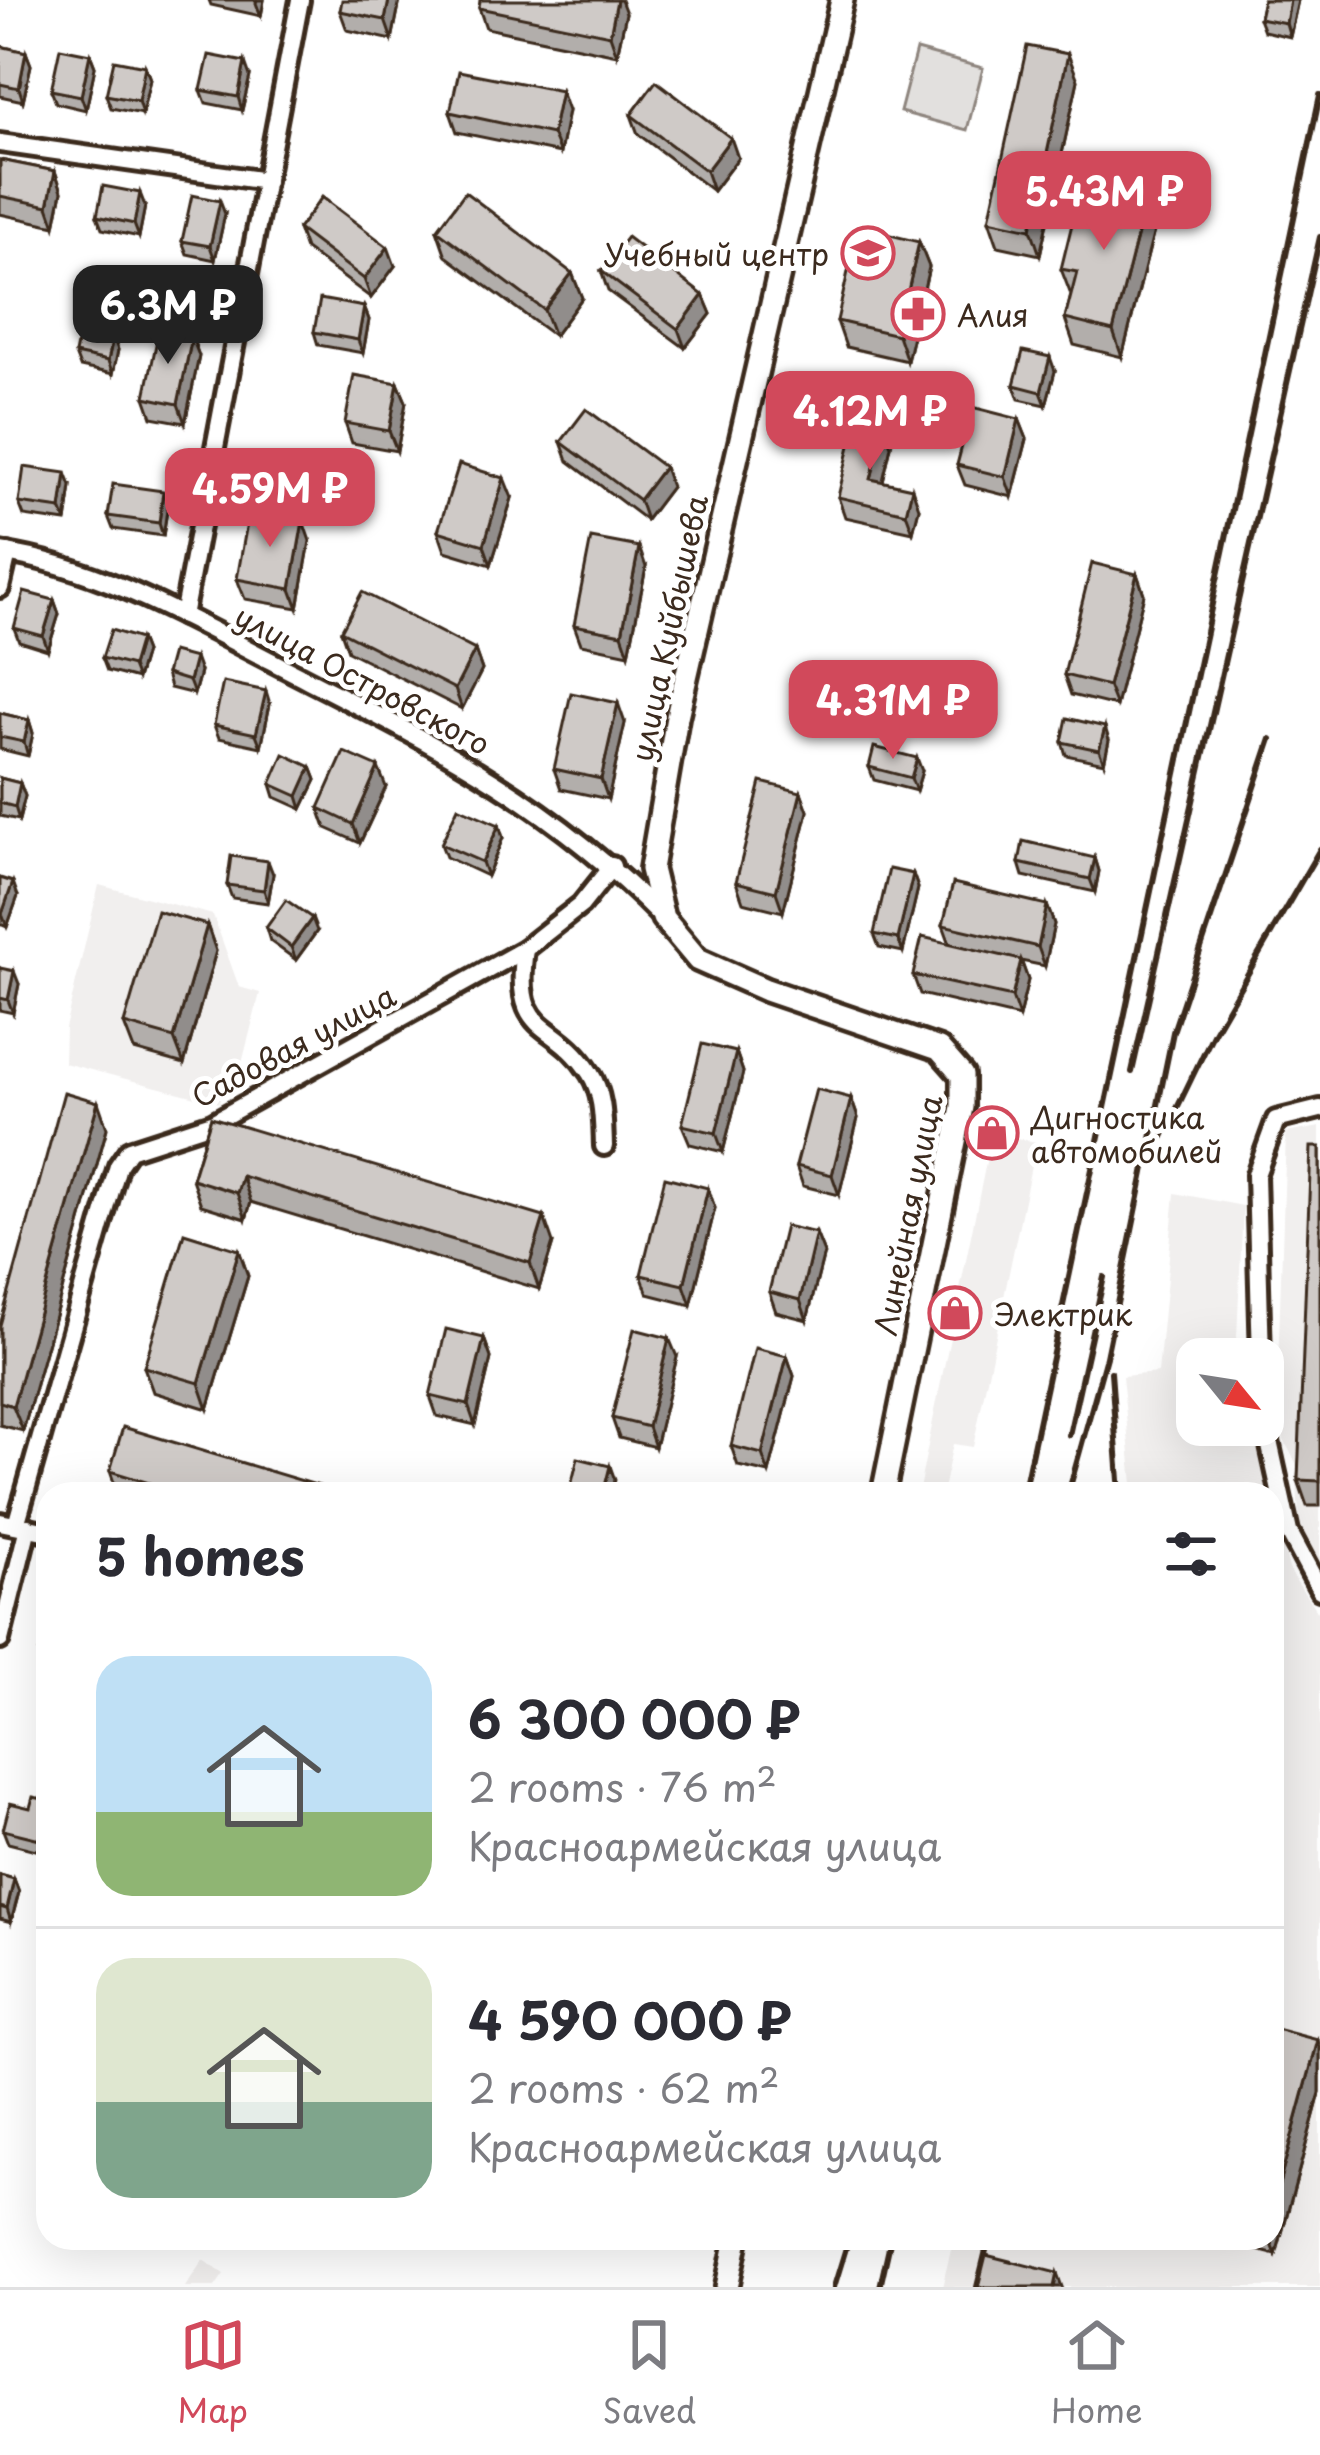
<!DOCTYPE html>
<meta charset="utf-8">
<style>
:root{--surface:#fff;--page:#f2f2f3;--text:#2b2b33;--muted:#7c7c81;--line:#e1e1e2;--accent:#d1495b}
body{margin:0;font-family:"Playpen Sans",sans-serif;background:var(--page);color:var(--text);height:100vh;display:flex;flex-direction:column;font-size:45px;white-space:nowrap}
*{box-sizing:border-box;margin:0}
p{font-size:39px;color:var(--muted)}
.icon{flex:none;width:66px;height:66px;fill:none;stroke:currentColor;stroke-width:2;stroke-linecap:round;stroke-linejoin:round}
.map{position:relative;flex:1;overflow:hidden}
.panel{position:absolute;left:36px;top:1482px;width:1248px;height:768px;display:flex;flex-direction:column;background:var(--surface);border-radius:36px;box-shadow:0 12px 48px #0002}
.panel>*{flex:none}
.needle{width:78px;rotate:120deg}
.controls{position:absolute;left:1176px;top:1338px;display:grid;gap:24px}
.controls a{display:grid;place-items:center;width:108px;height:108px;border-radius:24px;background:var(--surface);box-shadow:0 12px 48px #0002;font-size:60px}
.price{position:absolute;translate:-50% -102px;padding:0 27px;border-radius:24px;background:var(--accent);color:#fff;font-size:39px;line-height:78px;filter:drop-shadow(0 3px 6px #0008)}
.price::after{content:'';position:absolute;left:50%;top:72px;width:36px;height:27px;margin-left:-18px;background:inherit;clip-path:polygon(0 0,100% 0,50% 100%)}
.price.current{background:#222;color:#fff}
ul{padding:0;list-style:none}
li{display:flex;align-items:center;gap:36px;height:300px;padding:0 60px}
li+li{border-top:3px solid var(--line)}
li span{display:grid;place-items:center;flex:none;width:336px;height:240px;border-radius:36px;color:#555}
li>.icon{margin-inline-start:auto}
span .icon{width:144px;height:144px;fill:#fffc;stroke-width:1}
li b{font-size:51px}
h2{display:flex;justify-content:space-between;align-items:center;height:144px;padding:0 60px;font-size:51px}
.tabs{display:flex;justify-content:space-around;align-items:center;height:168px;border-top:3px solid var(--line);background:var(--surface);font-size:33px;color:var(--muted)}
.tabs a{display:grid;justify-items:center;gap:6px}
.tabs .current{color:var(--accent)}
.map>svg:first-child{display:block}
</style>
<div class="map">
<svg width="1320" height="2287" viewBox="0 0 1320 2287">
<rect width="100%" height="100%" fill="#fff"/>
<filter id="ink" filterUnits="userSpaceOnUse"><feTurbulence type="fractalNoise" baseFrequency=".00833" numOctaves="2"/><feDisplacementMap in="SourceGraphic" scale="24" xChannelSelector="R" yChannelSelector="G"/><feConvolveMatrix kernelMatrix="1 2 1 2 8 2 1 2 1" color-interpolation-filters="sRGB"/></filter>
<g filter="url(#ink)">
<!-- built -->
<g fill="#f1efee">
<polygon points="99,885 213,915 239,987 260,993 238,1079 225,1077 219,1103 64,1063 65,1028"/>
<polygon points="1320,1127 1320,1570 1301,1556 1296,1463 1276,1425 1286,1133"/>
<polygon points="992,1133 1036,1142 973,1447 953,1444 942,1494 918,1494"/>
<polygon points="1175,1193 1243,1206 1236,1359 1197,1359 1197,1425 1252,1425 1269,1494 1106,1494 1133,1484 1122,1376 1158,1373"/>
<polygon points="1272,1506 1290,1572 1320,1616 1320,2287 942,2287 954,2238 1272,2238"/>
<polygon points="203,2260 224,2274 215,2287 185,2287"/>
</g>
<!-- green -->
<polygon fill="#e2e0de" stroke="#8e857e" stroke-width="3" points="916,50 983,68 967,130 900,112"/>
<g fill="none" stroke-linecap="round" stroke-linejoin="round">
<!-- minor casing -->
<g stroke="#3b2a1e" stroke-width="26">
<g id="minor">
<polyline points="0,143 266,181"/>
<path d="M0,552C96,566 184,616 269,660C421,738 541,793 663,918"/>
<polyline points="0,588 8,553"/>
<polyline points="183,616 300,0"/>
<path d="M525,949C512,1040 553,1016 590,1073C604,1095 603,1121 604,1146"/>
<polyline points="1261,1359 1256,1175 1276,1120 1320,1109"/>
<polyline points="1263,1414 1289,1532 1320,1590"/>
<polyline points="0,1522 48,1532"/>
<polyline points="16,1525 118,1166 129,1150 212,1123 525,949 581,905 612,866"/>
<polyline points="0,1640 28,1527"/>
</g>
</g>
<!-- tertiary casing -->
<g stroke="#3b2a1e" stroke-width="30">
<g id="tertiary">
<polyline points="842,0 677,717 651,869 663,918 698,960 766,990 939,1049 962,1075 962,1107 883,1494"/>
<polyline points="727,2287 737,2238"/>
</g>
</g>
<!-- minor -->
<use href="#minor" stroke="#fff" stroke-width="16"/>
<!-- tertiary -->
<use href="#tertiary" stroke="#fff" stroke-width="21"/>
<!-- rail -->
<g stroke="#3b2a1e" stroke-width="6">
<polyline points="1132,1072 1320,237"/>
<polyline points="1162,1139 1214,1032 1320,849"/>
<polyline points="1111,1372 1120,1494"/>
<polyline points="1069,1435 1104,1277"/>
<polyline points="1023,1494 1320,95"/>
<polyline points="1068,1494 1106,1357 1173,1032 1271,739"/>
<polyline points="834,2287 849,2238"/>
<polyline points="880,2287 891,2238"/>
<polyline points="977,2287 989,2238"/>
</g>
</g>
<!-- wall -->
<g fill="#b2aeab" stroke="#3b2a1e" stroke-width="3">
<polygon points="209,0 264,0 261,16 211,5"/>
<polygon points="400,0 392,40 347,30 340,11"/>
<polygon points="1263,0 1298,0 1290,37 1264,31 1259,18"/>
<polygon points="479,8 626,13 617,55 486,28"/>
<polygon points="0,46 26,52 31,65 23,101 0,96"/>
<polygon points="90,54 95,67 86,110 56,103 51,90"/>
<polygon points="145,66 150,79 142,114 111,108 106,95"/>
<polygon points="250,76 242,110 206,103 201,90"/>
<polygon points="1078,80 1040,255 998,246 989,220"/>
<polygon points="568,111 560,153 457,132 450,112"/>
<polygon points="631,115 738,158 713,191 638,134"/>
<polygon points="0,160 55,171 62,191 55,226 0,214"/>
<polygon points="145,206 139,237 102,229 97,216"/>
<polygon points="225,214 215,260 187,254 182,241"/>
<polygon points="1158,215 1122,357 1074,345 1065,319 1071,295 1061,269 1090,220"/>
<polygon points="298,229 395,266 371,298 305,249"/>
<polygon points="437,230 572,273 582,298 554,336 446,256"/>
<polygon points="919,242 929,267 907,361 846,347 837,321"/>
<polygon points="601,271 703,295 711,314 685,348 608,291"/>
<polygon points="364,307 369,320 363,353 318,345 314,332"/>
<polygon points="113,337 118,350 113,374 80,367 75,354"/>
<polygon points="192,337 199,356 185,423 152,417 145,397"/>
<polygon points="1055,371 1046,405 1019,399 1014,385"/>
<polygon points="398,383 406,402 397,451 352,443 345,423"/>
<polygon points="1019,419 1027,439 1012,497 965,485 957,465"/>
<polygon points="561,442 671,487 646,520 568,461"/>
<polygon points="891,446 883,481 919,508 913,532 845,517 838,497"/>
<polygon points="71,486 66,522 24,516 19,503"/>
<polygon points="512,498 491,565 445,551 438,531"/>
<polygon points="168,504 163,536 113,529 108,516"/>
<polygon points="310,541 298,608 245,599 237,579"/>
<polygon points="646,567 629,654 581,644 574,625"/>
<polygon points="1137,574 1144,594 1116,706 1071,695 1064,675"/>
<polygon points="54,600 59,614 48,650 19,641 14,628"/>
<polygon points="341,631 475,650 482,670 462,709 348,651"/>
<polygon points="140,639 145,652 137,679 107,671 102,658"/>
<polygon points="200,672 194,694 170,688 166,674"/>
<polygon points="270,704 261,747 219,738 214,725"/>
<polygon points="0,713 29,720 33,733 28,756 0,749"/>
<polygon points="625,723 608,799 561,789 554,769"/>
<polygon points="1109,740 1104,763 1066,755 1062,742"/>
<polygon points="311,767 316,780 302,809 275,797 271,784"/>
<polygon points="869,767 922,771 916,791 874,780"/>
<polygon points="0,778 20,783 25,796 19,820 0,816"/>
<polygon points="386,787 360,843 326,828 319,808"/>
<polygon points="801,792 808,811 783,912 743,902 736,882"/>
<polygon points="499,825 503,838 487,876 446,857 441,844"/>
<polygon points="1095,858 1099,871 1095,892 1023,876 1019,863"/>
<polygon points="273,874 268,903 232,898 227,885"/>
<polygon points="913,874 918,888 903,952 879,947 874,934"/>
<polygon points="0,878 18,896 7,927 0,924"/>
<polygon points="1047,905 1054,924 1045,966 1021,961 1028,980 1019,1017 920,994 913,975 950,944 943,925"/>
<polygon points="207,925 216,951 184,1064 134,1050 124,1024"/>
<polygon points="266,928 317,931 296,960 270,941"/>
<polygon points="0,968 19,984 13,1013 0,1010"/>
<polygon points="736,1052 743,1072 723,1152 690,1144 682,1125"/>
<polygon points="851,1098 858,1118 839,1195 803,1186 796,1166"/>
<polygon points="211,1117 553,1243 539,1289 251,1202 246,1219 201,1205 192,1179"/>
<polygon points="107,1128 23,1431 0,1425 0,1325"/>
<polygon points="1320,1147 1320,1506 1307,1506 1298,1480"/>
<polygon points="708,1188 715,1208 691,1305 648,1294 641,1275"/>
<polygon points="816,1233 824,1253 807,1320 776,1312 769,1292"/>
<polygon points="239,1250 248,1276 208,1409 153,1392 144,1367"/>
<polygon points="484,1338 491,1358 475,1425 437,1416 430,1396"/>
<polygon points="787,1356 794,1376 769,1473 738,1466 731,1446"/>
<polygon points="677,1357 655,1447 619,1438 612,1418"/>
<polygon points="110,1471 346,1494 118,1494"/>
<polygon points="48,1617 48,1667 44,1666 39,1653"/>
<polygon points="48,1800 48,1853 8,1843 3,1830 30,1808"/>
<polygon points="0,1875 14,1879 19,1892 11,1922 0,1919"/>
<polygon points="1320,2046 1320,2093 1276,2255 1211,2238 1272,2238"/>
</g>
<!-- shaded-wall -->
<g fill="#918d8b" stroke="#3b2a1e" stroke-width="3">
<polygon points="257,0 264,0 261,16 256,3"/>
<polygon points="389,0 400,0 392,40 385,20"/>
<polygon points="617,0 621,0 626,13 617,55 610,35"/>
<polygon points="1290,0 1298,0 1290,37 1286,23"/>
<polygon points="26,52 31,65 23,101 19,88"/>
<polygon points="90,54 95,67 86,110 81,96"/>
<polygon points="1068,54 1078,80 1040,255 1031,229"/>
<polygon points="245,62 250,76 242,110 238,97"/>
<polygon points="145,66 150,79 142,114 138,101"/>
<polygon points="561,91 568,111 560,153 552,134"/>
<polygon points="731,138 738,158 713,191 706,171"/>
<polygon points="55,171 62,191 55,226 48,206"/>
<polygon points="1149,190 1158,215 1122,357 1113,331"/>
<polygon points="140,193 145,206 139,237 134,224"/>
<polygon points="220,201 225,214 215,260 210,246"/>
<polygon points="919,242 929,267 907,361 898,335"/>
<polygon points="388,247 395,266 371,298 364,279"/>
<polygon points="572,273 582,298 554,336 544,310"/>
<polygon points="703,295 711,314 685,348 678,329"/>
<polygon points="364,307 369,320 363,353 358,340"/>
<polygon points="113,337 118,350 113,374 108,361"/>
<polygon points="192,337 199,356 185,423 178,404"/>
<polygon points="1050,357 1055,371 1046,405 1041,392"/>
<polygon points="398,383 406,402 397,451 389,431"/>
<polygon points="1019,419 1027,439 1012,497 1005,477"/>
<polygon points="884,426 891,446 879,498 871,479"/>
<polygon points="664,467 671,487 646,520 639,500"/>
<polygon points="66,473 71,486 66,522 61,509"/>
<polygon points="504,478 512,498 491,565 484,545"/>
<polygon points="912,488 919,508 913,532 906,513"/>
<polygon points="163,491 168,504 163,536 159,523"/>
<polygon points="303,521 310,541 298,608 291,589"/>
<polygon points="639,547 646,567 629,654 622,634"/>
<polygon points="1137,574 1144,594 1116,706 1108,686"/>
<polygon points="54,600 59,614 48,650 43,636"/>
<polygon points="140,639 145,652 137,679 132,666"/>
<polygon points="475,650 482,670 462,709 455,689"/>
<polygon points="195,658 200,672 194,694 189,681"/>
<polygon points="266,691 270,704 261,747 256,734"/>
<polygon points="618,703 625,723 608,799 601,779"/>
<polygon points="29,720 33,733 28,756 24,742"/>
<polygon points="1105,727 1109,740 1104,763 1099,750"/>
<polygon points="917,758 922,771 916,791 911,778"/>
<polygon points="311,767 316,780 302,809 298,796"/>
<polygon points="378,767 386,787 360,843 353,824"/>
<polygon points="20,783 25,796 19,820 15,807"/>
<polygon points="801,792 808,811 783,912 776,892"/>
<polygon points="499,825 503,838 487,876 482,862"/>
<polygon points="1095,858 1099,871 1095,892 1090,879"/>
<polygon points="268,861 273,874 268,903 264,890"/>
<polygon points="913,874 918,888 903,952 898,939"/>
<polygon points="13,882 18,896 7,927 2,914"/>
<polygon points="1047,905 1054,924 1045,966 1038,947"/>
<polygon points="312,918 317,931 296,960 291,947"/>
<polygon points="207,925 216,951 184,1064 174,1038"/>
<polygon points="1021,960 1028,980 1019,1017 1012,997"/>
<polygon points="14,971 19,984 13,1013 8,1000"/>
<polygon points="736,1052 743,1072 723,1152 716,1133"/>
<polygon points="851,1098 858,1118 839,1195 832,1175"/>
<polygon points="98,1102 107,1128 23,1431 13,1406"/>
<polygon points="242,1176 251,1202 246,1219 237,1193"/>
<polygon points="708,1188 715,1208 691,1305 684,1285"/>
<polygon points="544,1217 553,1243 539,1289 530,1263"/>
<polygon points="816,1233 824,1253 807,1320 800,1300"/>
<polygon points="239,1250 248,1276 208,1409 199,1383"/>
<polygon points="484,1338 491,1358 475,1425 468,1405"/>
<polygon points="669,1338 677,1357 655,1447 648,1427"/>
<polygon points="787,1356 794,1376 769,1473 762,1454"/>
<polygon points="610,1466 615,1480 611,1494 603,1494"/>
<polygon points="14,1879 19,1892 11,1922 7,1909"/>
<polygon points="1318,2040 1320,2046 1320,2093 1276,2255 1270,2238 1272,2238 1272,2210"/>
<polygon points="1057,2273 1062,2287 1054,2287"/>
</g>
<!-- building -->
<g fill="#cfcac7" stroke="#3b2a1e" stroke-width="3">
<polygon points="342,0 389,0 385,20 340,11"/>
<polygon points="480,0 617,0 610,35 479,8"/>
<polygon points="1263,0 1290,0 1286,23 1259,18"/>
<polygon points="0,46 26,52 19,88 0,84"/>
<polygon points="1027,46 1068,54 1031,229 989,220"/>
<polygon points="60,48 90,54 81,96 51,90"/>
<polygon points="209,55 245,62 238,97 201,90"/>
<polygon points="114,60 145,66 138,101 106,95"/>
<polygon points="459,71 561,91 552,134 450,112"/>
<polygon points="656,81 731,138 706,171 631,115"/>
<polygon points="0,160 55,171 48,206 0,196"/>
<polygon points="1101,178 1149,190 1113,331 1065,319 1077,272 1061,269 1074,216 1090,220"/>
<polygon points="103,186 140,193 134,224 97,216"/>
<polygon points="465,192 572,273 544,310 437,230"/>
<polygon points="192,195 220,201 210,246 182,241"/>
<polygon points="322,197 388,247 364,279 298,229"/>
<polygon points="858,227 919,242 898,335 837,321"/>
<polygon points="627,237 703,295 678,329 601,271"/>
<polygon points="320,299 364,307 358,340 314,332"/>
<polygon points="80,330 113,337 108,361 75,354"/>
<polygon points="159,330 192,337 178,404 145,397"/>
<polygon points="1023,351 1050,357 1041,392 1014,385"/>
<polygon points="354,375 398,383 389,431 345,423"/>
<polygon points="972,407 1019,419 1005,477 957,465"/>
<polygon points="586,409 664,467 639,500 561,442"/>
<polygon points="856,420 884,426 871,479 912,488 906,513 838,497"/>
<polygon points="459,464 504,478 484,545 438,531"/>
<polygon points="24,467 66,473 61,509 19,503"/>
<polygon points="113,484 163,491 159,523 108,516"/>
<polygon points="249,512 303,521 291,589 237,579"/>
<polygon points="591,538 639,547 622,634 574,625"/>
<polygon points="1092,563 1137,574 1108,686 1064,675"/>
<polygon points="24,592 54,600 43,636 14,628"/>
<polygon points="362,592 475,650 455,689 341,631"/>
<polygon points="111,630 140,639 132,666 102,658"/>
<polygon points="172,652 195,658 189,681 166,674"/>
<polygon points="223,682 266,691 256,734 214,725"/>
<polygon points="571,693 618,703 601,779 554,769"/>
<polygon points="0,713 29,720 24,742 0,737"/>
<polygon points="1067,718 1105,727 1099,750 1062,742"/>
<polygon points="874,747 917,758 911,778 869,767"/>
<polygon points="344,752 378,767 353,824 319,808"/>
<polygon points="284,754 311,767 298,796 271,784"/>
<polygon points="0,778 20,783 15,807 0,803"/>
<polygon points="761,782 801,792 776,892 736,882"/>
<polygon points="458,807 499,825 482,862 441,844"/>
<polygon points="1023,841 1095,858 1090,879 1019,863"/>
<polygon points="231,856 268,861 264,890 227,885"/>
<polygon points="889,869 913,874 898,939 874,934"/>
<polygon points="0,878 13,882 2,914 0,913"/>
<polygon points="953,883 1047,905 1038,947 943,925"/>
<polygon points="286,900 312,918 291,947 266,928"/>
<polygon points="157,911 207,925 174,1038 124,1024"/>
<polygon points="922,937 1021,960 1012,997 913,975"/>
<polygon points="0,968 14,971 8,1000 0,998"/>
<polygon points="702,1044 736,1052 716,1133 682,1125"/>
<polygon points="816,1089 851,1098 832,1175 796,1166"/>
<polygon points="64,1092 98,1102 13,1406 0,1402 0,1325"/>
<polygon points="211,1117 544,1217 530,1263 242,1176 237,1193 192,1179"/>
<polygon points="1311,1147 1320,1147 1320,1481 1298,1480"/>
<polygon points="665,1177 708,1188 684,1285 641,1275"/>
<polygon points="785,1226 816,1233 800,1300 769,1292"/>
<polygon points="184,1233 239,1250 199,1383 144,1367"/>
<polygon points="446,1329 484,1338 468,1405 430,1396"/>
<polygon points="634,1329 669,1338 648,1427 612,1418"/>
<polygon points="755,1348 787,1356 762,1454 731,1446"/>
<polygon points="123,1427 346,1494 185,1494 110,1471"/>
<polygon points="578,1458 610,1466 603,1494 569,1494"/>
<polygon points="696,1488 720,1494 694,1494"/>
<polygon points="48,1617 48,1655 39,1653"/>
<polygon points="33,1797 48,1800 48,1841 3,1830 10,1803 30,1808"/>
<polygon points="0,1875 14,1879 7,1909 0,1907"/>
<polygon points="1272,2028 1318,2040 1272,2210"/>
<polygon points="986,2255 1057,2273 1054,2287 978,2287"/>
</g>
</g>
<!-- icons -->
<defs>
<g id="university-ring" transform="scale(2.7)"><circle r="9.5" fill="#fff" stroke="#d1495b" stroke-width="1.5"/><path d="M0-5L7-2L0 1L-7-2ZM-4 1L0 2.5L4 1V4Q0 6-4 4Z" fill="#d1495b"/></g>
<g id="pharmacy-ring" transform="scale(2.7)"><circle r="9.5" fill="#fff" stroke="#d1495b" stroke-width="1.5"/><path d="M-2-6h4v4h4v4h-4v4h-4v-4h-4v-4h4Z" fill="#d1495b"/></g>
<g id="shop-ring" transform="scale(2.7)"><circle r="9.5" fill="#fff" stroke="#d1495b" stroke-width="1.5"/><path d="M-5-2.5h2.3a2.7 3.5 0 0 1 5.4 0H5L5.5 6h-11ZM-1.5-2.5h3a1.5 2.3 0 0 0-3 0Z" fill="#d1495b"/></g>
</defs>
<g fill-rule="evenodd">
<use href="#university-ring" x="868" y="253"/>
<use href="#pharmacy-ring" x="918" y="314"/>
<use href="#shop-ring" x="992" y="1133"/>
<use href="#shop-ring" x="955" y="1313"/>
</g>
<g text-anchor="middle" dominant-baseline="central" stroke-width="10" stroke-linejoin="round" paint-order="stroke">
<!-- poi labels -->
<g font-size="30" fill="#3b2a1e" stroke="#fff" text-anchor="start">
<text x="829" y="253" text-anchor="end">Учебный центр</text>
<text x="957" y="314">Алия</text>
<text x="1031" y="1116">Дигностика<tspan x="1031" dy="34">автомобилей</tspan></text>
<text x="994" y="1313">Электрик</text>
</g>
<!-- street labels -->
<g font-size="30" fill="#3b2a1e" stroke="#fff">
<text transform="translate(668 628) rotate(-78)">улица Куйбышева</text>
<text transform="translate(363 679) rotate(28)">улица Островского</text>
<text transform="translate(293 1045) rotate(-28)">Садовая улица</text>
<text transform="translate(907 1215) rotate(-79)">Линейная улица</text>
</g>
</g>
</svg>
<div class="controls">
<a><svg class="needle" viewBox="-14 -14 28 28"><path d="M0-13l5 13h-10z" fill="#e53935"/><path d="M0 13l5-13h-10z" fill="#7c7c81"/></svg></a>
</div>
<b class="price" style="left:1104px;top:253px">5.43M ₽</b>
<b class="price current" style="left:168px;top:367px">6.3M ₽</b>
<b class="price" style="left:870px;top:473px">4.12M ₽</b>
<b class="price" style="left:270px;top:550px">4.59M ₽</b>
<b class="price" style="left:893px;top:762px">4.31M ₽</b>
<section class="panel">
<h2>5 homes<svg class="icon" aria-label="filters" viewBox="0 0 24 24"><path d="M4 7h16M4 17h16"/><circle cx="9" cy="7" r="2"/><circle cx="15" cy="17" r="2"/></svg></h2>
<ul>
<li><span style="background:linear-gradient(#bfe0f5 65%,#8fb573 0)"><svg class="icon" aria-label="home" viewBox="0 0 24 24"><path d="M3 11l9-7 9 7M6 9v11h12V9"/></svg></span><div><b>6 300 000 ₽</b><p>2 rooms · 76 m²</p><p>Красноармейская улица</p></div></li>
<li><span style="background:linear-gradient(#dfe7d0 60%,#7fa58c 0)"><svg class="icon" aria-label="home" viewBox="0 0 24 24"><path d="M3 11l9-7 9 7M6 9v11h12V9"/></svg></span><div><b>4 590 000 ₽</b><p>2 rooms · 62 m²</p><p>Красноармейская улица</p></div></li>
</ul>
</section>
</div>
<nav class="tabs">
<a class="current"><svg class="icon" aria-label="map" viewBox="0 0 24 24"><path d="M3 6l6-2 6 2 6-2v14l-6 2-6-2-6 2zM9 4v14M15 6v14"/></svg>Map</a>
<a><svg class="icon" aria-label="saved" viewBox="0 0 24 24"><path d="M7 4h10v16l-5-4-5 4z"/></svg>Saved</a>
<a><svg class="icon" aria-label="home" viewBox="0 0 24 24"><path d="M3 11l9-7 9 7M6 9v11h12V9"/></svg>Home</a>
</nav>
